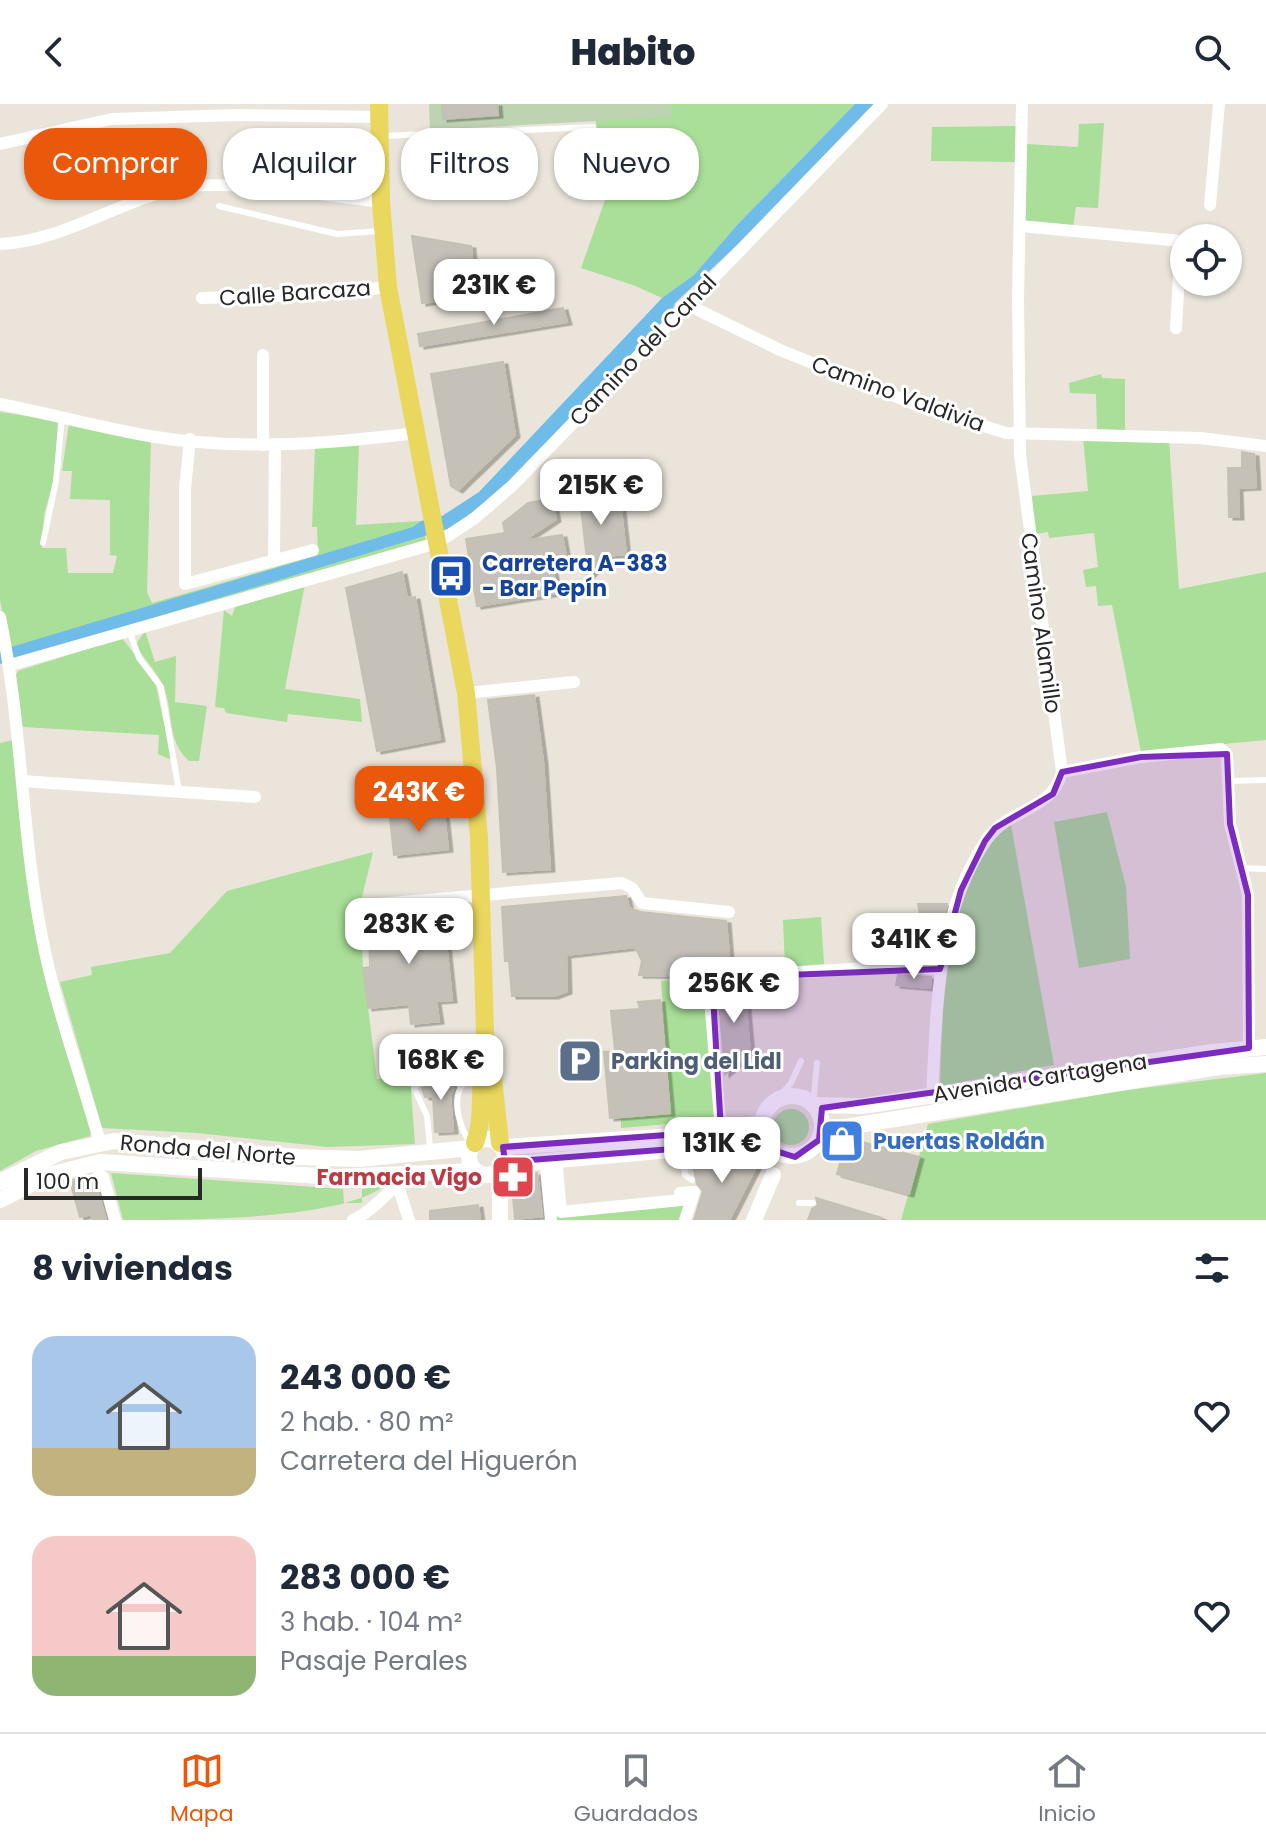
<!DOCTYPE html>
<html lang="es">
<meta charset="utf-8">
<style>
:root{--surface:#fff;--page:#f2f2f3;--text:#1f2937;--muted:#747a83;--line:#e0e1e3;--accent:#ea580c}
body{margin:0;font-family:Poppins,sans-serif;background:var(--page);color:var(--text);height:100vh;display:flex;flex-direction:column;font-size:30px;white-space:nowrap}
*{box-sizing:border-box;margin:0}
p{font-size:26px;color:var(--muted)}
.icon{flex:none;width:44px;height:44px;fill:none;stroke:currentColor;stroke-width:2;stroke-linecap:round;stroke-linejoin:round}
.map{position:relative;height:1116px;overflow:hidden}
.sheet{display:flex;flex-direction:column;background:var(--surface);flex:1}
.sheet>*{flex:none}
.guide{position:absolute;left:24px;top:24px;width:800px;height:72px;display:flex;gap:16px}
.fabs{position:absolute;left:1170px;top:120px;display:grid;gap:16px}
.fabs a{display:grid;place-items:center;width:72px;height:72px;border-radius:50%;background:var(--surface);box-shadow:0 2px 6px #0004;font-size:40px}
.scale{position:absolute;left:24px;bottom:20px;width:178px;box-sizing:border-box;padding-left:8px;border:4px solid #282828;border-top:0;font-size:22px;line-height:28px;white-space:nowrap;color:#282828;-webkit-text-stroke:6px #fff;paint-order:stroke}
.price{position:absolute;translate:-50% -68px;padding:0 18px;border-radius:16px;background:#fff;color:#222;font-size:26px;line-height:52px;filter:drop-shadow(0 2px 4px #0008)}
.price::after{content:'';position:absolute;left:50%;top:48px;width:24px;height:18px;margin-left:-12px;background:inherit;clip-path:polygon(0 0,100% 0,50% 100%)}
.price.selected{background:var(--accent);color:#fff}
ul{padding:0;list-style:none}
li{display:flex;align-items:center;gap:24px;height:200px;padding:0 32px}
li span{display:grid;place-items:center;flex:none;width:224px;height:160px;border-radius:24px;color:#555}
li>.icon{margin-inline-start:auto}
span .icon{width:96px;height:96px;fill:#fffc;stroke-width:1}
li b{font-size:34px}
h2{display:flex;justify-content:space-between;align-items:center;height:96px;padding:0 32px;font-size:34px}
.chip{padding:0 28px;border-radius:32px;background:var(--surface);box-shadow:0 2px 6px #0004;font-size:28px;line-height:72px}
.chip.selected{background:var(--accent);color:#fff}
header{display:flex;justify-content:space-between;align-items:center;height:104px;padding:0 32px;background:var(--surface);font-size:36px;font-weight:800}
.menu{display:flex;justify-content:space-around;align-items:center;height:112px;border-top:2px solid var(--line);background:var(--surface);font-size:22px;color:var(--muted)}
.menu a{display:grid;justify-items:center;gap:4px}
.menu .selected{color:var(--accent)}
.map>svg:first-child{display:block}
</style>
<header><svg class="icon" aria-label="back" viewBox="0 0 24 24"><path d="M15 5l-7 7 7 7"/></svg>Habito<svg class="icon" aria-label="search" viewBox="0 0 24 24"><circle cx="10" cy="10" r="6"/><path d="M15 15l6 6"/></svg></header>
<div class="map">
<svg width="1266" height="1116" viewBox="0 0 1266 1116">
<defs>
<filter id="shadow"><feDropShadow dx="4.5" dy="2.5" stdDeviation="0" flood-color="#0004"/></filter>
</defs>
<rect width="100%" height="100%" fill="#eae4da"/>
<!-- green -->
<g fill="#a9df98">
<polygon points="594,0 855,0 738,120 694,171 662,194 633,181 581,164 605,96"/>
<polygon points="1104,19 1098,104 1076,103 1073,123 1025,118 1026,40 1078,43 1079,20"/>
<polygon points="1016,22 1016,58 931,57 932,23"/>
<polygon points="1101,270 1102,274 1125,275 1125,326 1097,325 1096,290 1070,289 1069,279"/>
<polygon points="0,308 58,317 54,375 44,411 42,444 66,444 68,469 113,469 117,452 110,451 110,396 70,395 72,367 62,367 69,319 151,335 147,488 152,499 318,451 317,423 312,423 315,343 359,340 356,421 421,417 426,436 12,557 0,496"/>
<polygon points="1083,333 1169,336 1179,485 1266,468 1266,636 1141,648 1112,501 1098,502 1096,482 1086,483 1083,466 1098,463 1094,429 1049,434 1048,428 1035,430 1032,392 1088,387"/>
<polygon points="305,480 285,585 360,595 362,618 288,610 287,618 226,609 224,604 215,603 224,506 232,512 236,501"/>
<path d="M145,527L155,558L176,552L175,598L207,602L199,657H189C165,635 175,609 163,582C157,566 143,556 136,540Z"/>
<polygon points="122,534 155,577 171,652 169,655 158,650 159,631 23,623 14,575 18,567"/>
<polygon points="14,636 28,776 91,1028 90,1032 36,1047 0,1067 0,639"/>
<polygon points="1107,708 1126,783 1130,855 1079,864 1054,718"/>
<path d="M1011,721L1054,961L940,982C942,910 945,766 1011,721Z"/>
<polygon points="373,748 360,801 363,864 377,975 410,972 415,1040 328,1043 197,1029 102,1024 60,878 92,871 91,863 170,849 227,787"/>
<polygon points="821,813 824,860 785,863 783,816"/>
<polygon points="704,874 715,1016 621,1024 621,1016 614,1015 671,1010 661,877"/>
<polygon points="1266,969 1266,1116 901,1116 928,1020 1127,986"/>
<circle cx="791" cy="1023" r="18"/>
<path d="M111,1069L343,1085L344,1099H362V1085L384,1082C341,1116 187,1116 123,1116Z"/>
<polygon points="694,1088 685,1116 551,1116 561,1107"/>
</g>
<!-- cemetery -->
<polygon fill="#bed3b1" points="429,0 671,0 672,13 430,26"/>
<!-- water -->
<polygon fill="#70bce9" points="855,0 875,0 748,131 675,199 672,208 502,386 451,424 0,560 0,547 11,543 413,423 421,417 442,412 479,388 662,194 694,171 738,120"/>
<!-- building -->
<g fill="#c5c1b9" stroke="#c5c0b4" stroke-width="2" filter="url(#shadow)">
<polygon points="442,0 497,0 498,11 443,15"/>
<polygon points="412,132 471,142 475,191 422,199"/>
<polygon points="563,204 567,218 420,242 418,230"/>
<polygon points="503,258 515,331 458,386 451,382 431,270"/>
<polygon points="1242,348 1254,350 1256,383 1238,384 1239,413 1229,413 1228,364 1242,364"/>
<polygon points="598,381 600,398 620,396 626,450 606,452 589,472 579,387"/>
<polygon points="552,395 556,415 523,437 562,431 566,453 551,456 557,489 477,502 466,435 505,429 503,419 528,399"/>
<polygon points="402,468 407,494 415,493 440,635 377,647 346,484"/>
<polygon points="534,591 543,657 550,765 503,768 497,664 488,596"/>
<polygon points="444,709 448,745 394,751 390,714"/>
<polygon points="626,792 629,804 640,808 726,817 730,864 690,872 639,871 642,857 635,843 566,851 567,887 554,892 512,892 509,857 505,857 502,803"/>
<polygon points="918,800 947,800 939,828 929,826 933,811 920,809"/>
<polygon points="443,810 452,896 436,897 439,917 411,920 409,900 368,904 363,864 370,863 369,817"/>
<polygon points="898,871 931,873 930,884 896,881"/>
<polygon points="744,881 750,949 725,970 718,884"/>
<polygon points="660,896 670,1009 610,1014 604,948 615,947 611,907 640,905 638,898"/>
<polygon points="450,968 447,975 454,984 450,991 453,1027 435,1028 433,993 425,993 422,984 434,979 433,970"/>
<polygon points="847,1034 919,1053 909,1090 837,1070"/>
<polygon points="749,1050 756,1052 757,1061 729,1116 694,1116 703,1087 697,1080 692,1057"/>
<polygon points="537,1069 542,1112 515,1115 511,1071"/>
<polygon points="90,1072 95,1078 106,1116 93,1116 91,1110 80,1113 70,1077"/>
<polygon points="816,1094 882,1114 882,1116 808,1116 812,1105 818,1101"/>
<polygon points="478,1101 480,1116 430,1116 430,1107"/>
</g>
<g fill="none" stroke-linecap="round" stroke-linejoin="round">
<!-- lane -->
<g stroke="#fff" stroke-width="6">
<polyline points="383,32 593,23"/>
<polyline points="219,102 337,130 379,127"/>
<polyline points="43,439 56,377 62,313"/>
<polyline points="129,526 139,554 161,583 179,687"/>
<polyline points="1229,677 1266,676"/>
<polyline points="1239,764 1266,765"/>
<polyline points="453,973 463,980"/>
<polyline points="777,995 791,979 801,957"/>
<polyline points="813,1001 817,959"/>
<path d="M472,1040C460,1027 450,994 464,979L480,975"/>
<polyline points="430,1044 427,1012 414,984 420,977 430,975"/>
<polyline points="683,1048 685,1071 692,1076"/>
<polyline points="799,1099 813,1099"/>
</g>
<!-- street -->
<g stroke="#fff" stroke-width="12">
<polyline points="0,40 112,15 237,11 379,13"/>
<polyline points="1210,101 1219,0"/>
<polyline points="1020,122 1181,137 1176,224"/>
<path d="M0,140C60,138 115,99 174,85C223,73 327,92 381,98"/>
<polyline points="202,194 316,191 388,183"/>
<polyline points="686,200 780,246 914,300 1006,329 1200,334 1266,342"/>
<path d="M0,300C50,310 99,323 149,332C237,347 328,340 416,329"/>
<polyline points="190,335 185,385 185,480 313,446"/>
<polyline points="263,341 263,251"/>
<polyline points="274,457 275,340"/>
<path d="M0,513C22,618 21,727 42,833C55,902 81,971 100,1039"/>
<polyline points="10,561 437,439 475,414 513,381 882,0"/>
<polyline points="466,589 574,578"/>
<polyline points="1062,668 1141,653 1221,645 1227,650 1230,720 1248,791 1249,944"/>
<polyline points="22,677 255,693"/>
<polyline points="367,801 622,779 632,784 642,799 729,808"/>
<path d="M932,991C937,904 936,810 987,735C1007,705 1053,707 1062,668L1020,351L1018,194L1022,0"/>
<polyline points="721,1027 709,883 712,874 896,862 940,865"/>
<polyline points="99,1070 103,1073 115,1116"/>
<polyline points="398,1082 409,1116"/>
<path d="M353,1116C376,1106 399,1074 413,1070"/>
<polyline points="551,1116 546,1064 557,1063 561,1108 681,1096 680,1089 694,1088 685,1116"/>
</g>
<!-- secondary -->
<g stroke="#fff" stroke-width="16">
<circle cx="792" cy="1022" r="30"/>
<polyline points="813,1001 863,1002 1212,948 1266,943"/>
<circle cx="487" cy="1053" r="18"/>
<polyline points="819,1036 839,1024 1219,963 1266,960"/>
<polyline points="503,1043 689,1031 761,1019"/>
<polyline points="503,1061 750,1039 769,1044"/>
<polyline points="500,1066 500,1116"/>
<polyline points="0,1078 61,1048 114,1037 298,1053 359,1055 471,1044"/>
<polyline points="0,1096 49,1071 100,1058 336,1073 475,1067"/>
<polyline points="754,1116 773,1071"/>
</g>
<!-- primary -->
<g stroke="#ead75e" stroke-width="18">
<path d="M379,0L381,98L388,183L466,589L479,734L486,959C477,985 485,1012 475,1039"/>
<polyline points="487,961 493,974 500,1039"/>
</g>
</g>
<!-- marked area -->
<path fill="#7b2cbf" fill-opacity="0.2" stroke="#7b2cbf" stroke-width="6" stroke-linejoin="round" d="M1227,650L1230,720L1248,791L1249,944L822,1004L819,1036L795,1053L750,1039L505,1058L503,1043L721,1027L712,874L940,865L961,786L985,737L995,724L1053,690L1062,668L1141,653Z"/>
<!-- icons -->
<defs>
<g id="bus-square" transform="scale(2.3)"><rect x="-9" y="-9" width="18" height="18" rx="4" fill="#1a4fb4" stroke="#fff"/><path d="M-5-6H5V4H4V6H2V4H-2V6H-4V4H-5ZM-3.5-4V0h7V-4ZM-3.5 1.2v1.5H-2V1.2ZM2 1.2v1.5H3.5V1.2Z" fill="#fff"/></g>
<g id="parking-square" transform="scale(2.3)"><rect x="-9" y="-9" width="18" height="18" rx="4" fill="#5c6f8a" stroke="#fff"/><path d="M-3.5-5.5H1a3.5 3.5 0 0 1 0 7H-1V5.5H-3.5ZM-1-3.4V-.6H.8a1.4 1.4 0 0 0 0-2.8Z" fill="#fff"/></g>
<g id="shop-square" transform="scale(2.3)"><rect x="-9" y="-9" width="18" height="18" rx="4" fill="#3f7fe0" stroke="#fff"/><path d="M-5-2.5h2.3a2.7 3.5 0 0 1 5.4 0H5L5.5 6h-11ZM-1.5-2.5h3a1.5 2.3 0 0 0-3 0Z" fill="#fff"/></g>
<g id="pharmacy-square" transform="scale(2.3)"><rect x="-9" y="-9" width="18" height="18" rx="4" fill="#e0444e" stroke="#fff"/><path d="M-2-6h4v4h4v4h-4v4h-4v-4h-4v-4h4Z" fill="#fff"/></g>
</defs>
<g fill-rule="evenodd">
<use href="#bus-square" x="451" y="472"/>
<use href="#parking-square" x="580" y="957"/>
<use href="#shop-square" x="842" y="1037"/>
<use href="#pharmacy-square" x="513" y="1073"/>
</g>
<g text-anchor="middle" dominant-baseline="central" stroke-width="6" stroke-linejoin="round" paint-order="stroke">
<!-- street labels -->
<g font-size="22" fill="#282828" stroke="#fff">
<text transform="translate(295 189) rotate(-4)">Calle Barcaza</text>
<text transform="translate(643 246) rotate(-46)">Camino del Canal</text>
<text transform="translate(898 290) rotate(20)">Camino Valdivia</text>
<text transform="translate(1041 519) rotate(82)">Camino Alamillo</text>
<text transform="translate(1040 974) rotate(-9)">Avenida Cartagena</text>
<text transform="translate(208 1046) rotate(5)">Ronda del Norte</text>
</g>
<!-- transit labels -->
<g font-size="22" font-weight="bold" fill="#164399" stroke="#fff" text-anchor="start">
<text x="482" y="459">Carretera A-383<tspan x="482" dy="25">- Bar Pepín</tspan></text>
</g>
<!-- service labels -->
<g font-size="22" font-weight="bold" fill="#4e5e75" stroke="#fff" text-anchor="start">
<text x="611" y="957">Parking del Lidl</text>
</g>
<!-- shop labels -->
<g font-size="22" font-weight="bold" fill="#366cbe" stroke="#fff" text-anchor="start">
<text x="873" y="1037">Puertas Roldán</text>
</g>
<!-- health labels -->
<g font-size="22" font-weight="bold" fill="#be3a42" stroke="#fff" text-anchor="end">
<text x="482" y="1073">Farmacia Vigo</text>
</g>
</g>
</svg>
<div class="fabs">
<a><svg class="icon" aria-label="locate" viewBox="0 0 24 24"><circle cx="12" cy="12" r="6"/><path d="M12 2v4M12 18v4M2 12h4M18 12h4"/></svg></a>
</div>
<div class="scale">100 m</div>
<b class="price" style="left:494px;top:223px">231K €</b>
<b class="price" style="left:601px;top:423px">215K €</b>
<b class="price selected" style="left:419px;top:730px">243K €</b>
<b class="price" style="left:409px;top:862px">283K €</b>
<b class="price" style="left:914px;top:877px">341K €</b>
<b class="price" style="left:734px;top:921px">256K €</b>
<b class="price" style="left:441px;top:998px">168K €</b>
<b class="price" style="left:722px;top:1081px">131K €</b>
<div class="guide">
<a class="chip selected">Comprar</a>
<a class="chip">Alquilar</a>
<a class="chip">Filtros</a>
<a class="chip">Nuevo</a>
</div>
</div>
<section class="sheet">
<h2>8 viviendas<svg class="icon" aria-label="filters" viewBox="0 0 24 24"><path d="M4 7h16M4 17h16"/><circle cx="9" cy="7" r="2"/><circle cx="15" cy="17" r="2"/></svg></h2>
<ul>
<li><span style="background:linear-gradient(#a9c7e8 70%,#c2b280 0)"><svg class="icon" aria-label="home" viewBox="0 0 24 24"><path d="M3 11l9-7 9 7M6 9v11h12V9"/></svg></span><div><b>243 000 €</b><p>2 hab. · 80 m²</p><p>Carretera del Higuerón</p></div><svg class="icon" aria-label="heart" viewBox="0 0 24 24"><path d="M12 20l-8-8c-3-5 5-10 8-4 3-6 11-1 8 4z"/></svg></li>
<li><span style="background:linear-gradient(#f6c9c9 75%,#8fb573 0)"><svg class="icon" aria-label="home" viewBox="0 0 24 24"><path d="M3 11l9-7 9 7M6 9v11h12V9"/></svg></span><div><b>283 000 €</b><p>3 hab. · 104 m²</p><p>Pasaje Perales</p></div><svg class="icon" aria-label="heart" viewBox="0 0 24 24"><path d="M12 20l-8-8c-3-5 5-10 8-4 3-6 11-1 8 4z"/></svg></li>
</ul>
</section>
<nav class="menu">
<a class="selected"><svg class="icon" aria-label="map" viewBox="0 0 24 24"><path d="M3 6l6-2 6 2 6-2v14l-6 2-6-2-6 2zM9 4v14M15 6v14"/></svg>Mapa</a>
<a><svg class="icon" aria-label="saved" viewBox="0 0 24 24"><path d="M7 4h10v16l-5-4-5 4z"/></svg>Guardados</a>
<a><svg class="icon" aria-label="home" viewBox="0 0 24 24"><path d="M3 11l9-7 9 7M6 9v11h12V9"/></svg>Inicio</a>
</nav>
